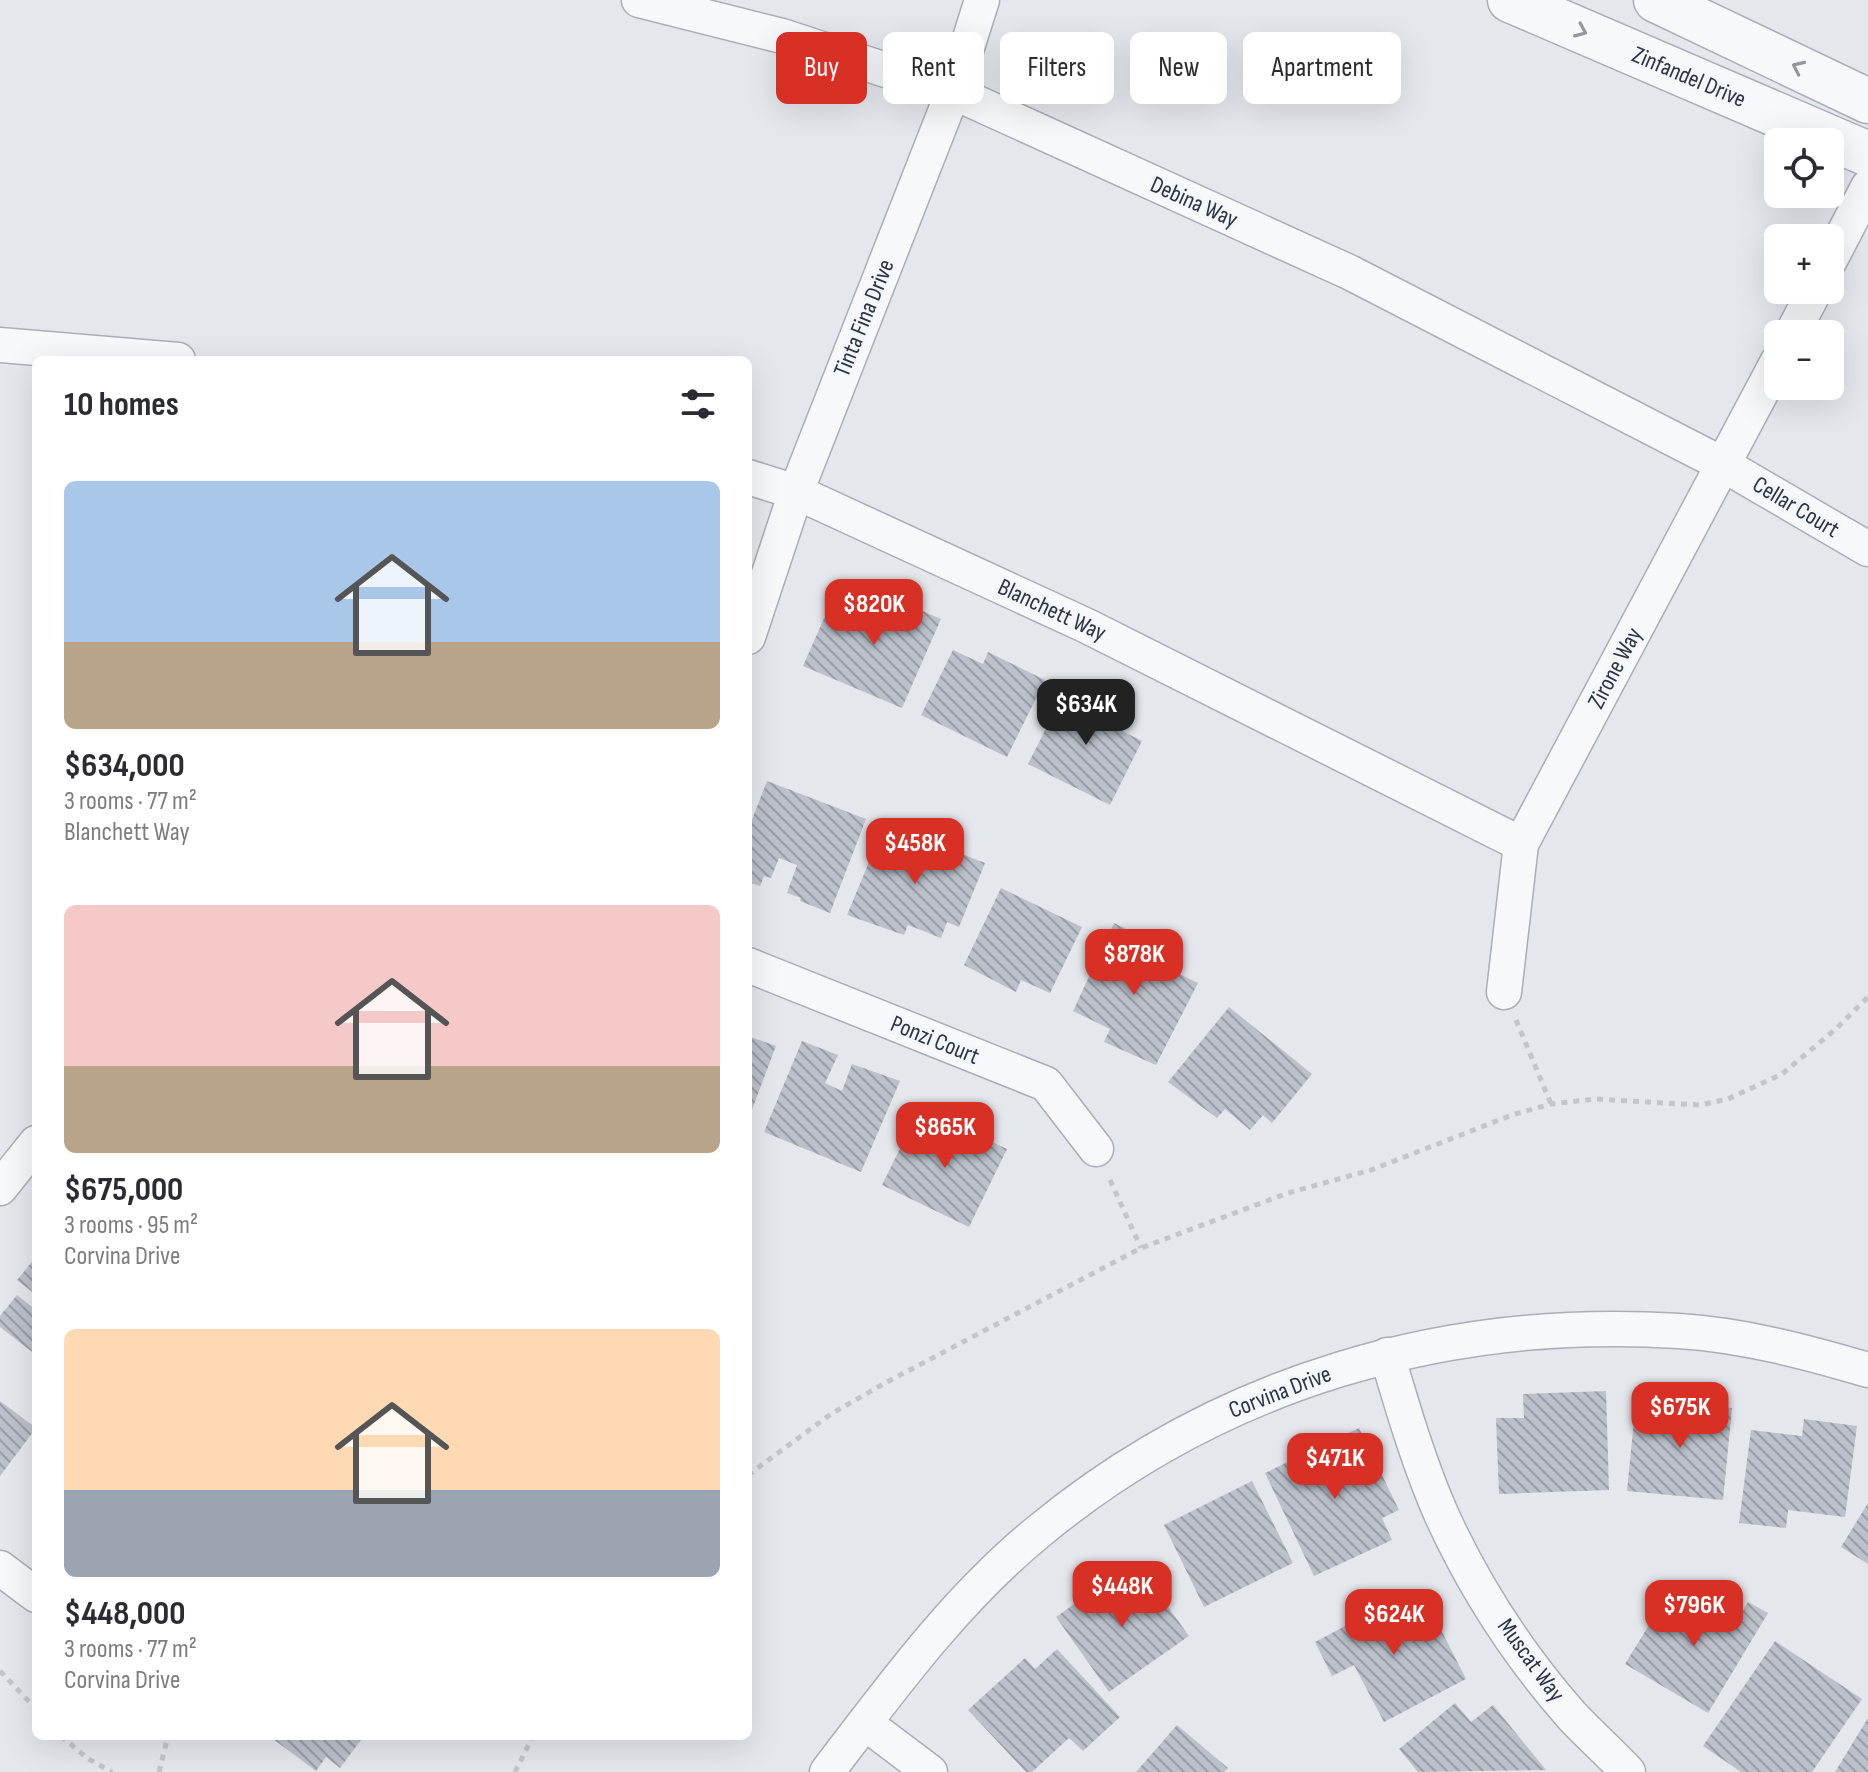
<!DOCTYPE html>
<meta charset="utf-8">
<style>
:root{--surface:#fff;--page:#f7f7f7;--text:#2b2b33;--muted:#7c7c81;--accent:#d93025}
body{margin:0;font-family:"Sofia Sans Condensed",sans-serif;background:var(--page);color:var(--text);height:100vh;display:flex;flex-direction:column;font-size:30px;white-space:nowrap}
*{box-sizing:border-box;margin:0}
p{font-size:26px;color:var(--muted)}
.icon{flex:none;width:44px;height:44px;fill:none;stroke:currentColor;stroke-width:2;stroke-linecap:round;stroke-linejoin:round}
.map{position:relative;flex:1;overflow:hidden}
.sheet{position:absolute;left:32px;top:356px;width:720px;height:1384px;display:flex;flex-direction:column;background:var(--surface);border-radius:12px;box-shadow:0 8px 32px #0002}
.sheet>*{flex:none}
.hud{position:absolute;left:776px;top:32px;width:760px;height:72px;display:flex;gap:16px}
.controls{position:absolute;left:1764px;top:128px;display:grid;gap:16px}
.controls a{display:grid;place-items:center;width:80px;height:80px;border-radius:12px;background:var(--surface);box-shadow:0 8px 32px #0002;font-size:40px}
.price{position:absolute;translate:-50% -68px;padding:0 18px;border-radius:16px;background:var(--accent);color:#fff;font-size:26px;line-height:52px;filter:drop-shadow(0 2px 4px #0008)}
.price::after{content:'';position:absolute;left:50%;top:48px;width:24px;height:18px;margin-left:-12px;background:inherit;clip-path:polygon(0 0,100% 0,50% 100%)}
.price.on{background:#222;color:#fff}
ul{padding:0;list-style:none}
li{display:grid;align-content:center;gap:16px;height:424px;padding:0 32px}
li span{display:grid;place-items:center;height:248px;border-radius:12px;color:#555}
li>.icon{margin-inline-start:auto}
span .icon{width:144px;height:144px;fill:#fffc;stroke-width:1}
li b{font-size:34px}
h2{display:flex;justify-content:space-between;align-items:center;height:96px;padding:0 32px;font-size:34px}
.pill{padding:0 28px;border-radius:12px;background:var(--surface);box-shadow:0 8px 32px #0002;font-size:28px;line-height:72px}
.pill.on{background:var(--accent);color:#fff}
.map>svg:first-child{display:block}
</style>
<div class="map">
<svg width="1868" height="1772" viewBox="0 0 1868 1772">
<defs>
<pattern id="building-back-hatch" width="6" height="6" patternUnits="userSpaceOnUse" patternTransform="scale(2)"><rect width="6" height="6" fill="#bbc0ca"/><path d="M-1 5l2 2M0 0l6 6M5-1l2 2" fill="none" stroke="#989da6"/></pattern>
</defs>
<rect width="100%" height="100%" fill="#e4e7ec"/>
<!-- building -->
<g fill="url(#building-back-hatch)">
<polygon points="849,594 879,608 885,595 941,619 902,708 803,666 829,607 841,612"/>
<polygon points="953,650 983,664 988,652 1045,680 1007,757 921,715"/>
<polygon points="1068,685 1103,703 1101,706 1120,715 1114,727 1142,741 1110,805 1028,764"/>
<polygon points="767,781 866,819 830,913 800,901 801,898 787,893 797,865 779,858 771,878 764,876 760,886 748,882 748,830"/>
<polygon points="884,826 961,857 962,854 985,863 959,927 947,922 941,938 908,925 904,935 847,915"/>
<polygon points="1001,888 1082,927 1050,993 1021,980 1016,992 964,965"/>
<polygon points="1114,923 1144,938 1136,953 1198,983 1156,1065 1104,1042 1110,1029 1073,1011"/>
<polygon points="1229,1007 1312,1074 1272,1123 1263,1115 1250,1130 1225,1109 1217,1118 1168,1082"/>
<polygon points="748,1036 776,1046 748,1120"/>
<polygon points="802,1041 838,1055 825,1083 842,1091 852,1064 900,1081 861,1172 764,1132"/>
<polygon points="915,1118 943,1132 949,1122 1007,1149 969,1227 882,1185"/>
<polygon points="36,1257 36,1295 17,1280"/>
<polygon points="17,1295 36,1310 36,1355 0,1327 0,1316"/>
<polygon points="1606,1391 1609,1490 1499,1494 1496,1418 1524,1418 1523,1394"/>
<polygon points="1636,1400 1732,1408 1723,1500 1627,1491"/>
<polygon points="0,1401 36,1428 0,1476"/>
<polygon points="1804,1419 1857,1426 1845,1517 1788,1510 1786,1528 1739,1523 1751,1430 1802,1436"/>
<polygon points="1359,1428 1399,1510 1382,1518 1392,1540 1314,1576 1265,1473"/>
<polygon points="1252,1481 1293,1563 1204,1607 1164,1525"/>
<polygon points="1868,1503 1868,1564 1841,1547"/>
<polygon points="1115,1575 1126,1590 1146,1576 1189,1636 1109,1692 1056,1617"/>
<polygon points="1673,1586 1736,1623 1748,1602 1768,1613 1708,1713 1625,1664"/>
<polygon points="1398,1598 1409,1619 1430,1608 1466,1679 1384,1722 1354,1665 1332,1676 1315,1642"/>
<polygon points="1775,1641 1862,1699 1812,1772 1741,1772 1703,1746"/>
<polygon points="1057,1649 1120,1717 1083,1751 1069,1738 1032,1772 1026,1772 968,1710 1025,1658 1035,1669"/>
<polygon points="1455,1703 1471,1722 1493,1705 1546,1770 1418,1772 1399,1749"/>
<polygon points="1868,1718 1868,1772 1835,1772"/>
<polygon points="1177,1725 1228,1768 1224,1772 1136,1772"/>
<polygon points="269,1736 364,1736 340,1768 326,1757 316,1771"/>
</g>
<g fill="none" stroke-linecap="round" stroke-linejoin="round">
<!-- minor casing -->
<g stroke="#a9aeb7" stroke-width="37">
<g id="minor">
<polyline points="639,0 782,36 953,92 1349,272 1724,465 1868,549"/>
<polyline points="1830,260 1868,187"/>
<polyline points="1792,334 1815,290"/>
<polyline points="0,345 178,360"/>
<polyline points="748,477 796,492 1087,626 1521,844"/>
<polyline points="748,637 796,492 953,92 982,0"/>
<polyline points="748,965 1046,1084 1096,1149"/>
<polyline points="1504,992 1521,844 1778,361"/>
<polyline points="0,1188 36,1143"/>
<path d="M1387,1355C1403,1409 1419,1464 1442,1516C1475,1588 1520,1657 1572,1716C1590,1735 1610,1753 1628,1772"/>
<polyline points="0,1568 36,1595"/>
<polyline points="865,1723 930,1772"/>
<path d="M827,1772C892,1687 955,1600 1038,1532C1219,1382 1446,1316 1679,1331C1743,1335 1807,1352 1868,1370"/>
</g>
</g>
<!-- tertiary casing -->
<g stroke="#a9aeb7" stroke-width="47">
<g id="tertiary">
<polyline points="1510,0 1868,154"/>
<polyline points="1656,0 1868,101"/>
</g>
</g>
<!-- path -->
<g stroke="#c2c5cb" stroke-width="5" stroke-dasharray="6 6" stroke-linecap="butt">
<polyline points="1516,1020 1551,1104"/>
<polyline points="1110,1180 1141,1248"/>
<polyline points="748,1475 831,1414 885,1383 1141,1248 1288,1193 1371,1170 1512,1115 1551,1104 1595,1099 1700,1105 1728,1099 1782,1074 1837,1028 1868,997"/>
<polyline points="0,1671 36,1709"/>
<polyline points="61,1736 87,1758 112,1772"/>
<polyline points="159,1772 168,1736"/>
<polyline points="515,1772 533,1736"/>
</g>
<!-- minor -->
<use href="#minor" stroke="#f7f8fa" stroke-width="34"/>
<!-- tertiary -->
<use href="#tertiary" stroke="#f7f8fa" stroke-width="44"/>
</g>
<!-- one-way arrows -->
<defs><path id="oneway-chevron" d="M-2-3.5L2.5 0L-2 3.5" fill="none" stroke-width="1.6" stroke-linecap="round" stroke-linejoin="round" transform="scale(2)"/></defs>
<g stroke="#9196a0">
<use href="#oneway-chevron" transform="translate(1581 31) rotate(23)"/>
<use href="#oneway-chevron" transform="translate(1798 67) rotate(-155)"/>
</g>
<g text-anchor="middle" dominant-baseline="central" stroke-width="6" stroke-linejoin="round" paint-order="stroke">
<!-- street labels -->
<g font-size="24" fill="#2b3445" stroke="#f4f6f9">
<text transform="translate(1689 77) rotate(23)">Zinfandel Drive</text>
<text transform="translate(1194 202) rotate(24)">Debina Way</text>
<text transform="translate(864 318) rotate(-68)">Tinta Fina Drive</text>
<text transform="translate(1796 507) rotate(31)">Cellar Court</text>
<text transform="translate(1052 610) rotate(25)">Blanchett Way</text>
<text transform="translate(1615 668) rotate(-62)">Zirone Way</text>
<text transform="translate(935 1040) rotate(22)">Ponzi Court</text>
<text transform="translate(1280 1392) rotate(-21)">Corvina Drive</text>
<text transform="translate(1531 1660) rotate(54)">Muscat Way</text>
</g>
</g>
</svg>
<div class="controls">
<a><svg class="icon" aria-label="locate" viewBox="0 0 24 24"><circle cx="12" cy="12" r="6"/><path d="M12 2v4M12 18v4M2 12h4M18 12h4"/></svg></a>
<a>+</a>
<a>−</a>
</div>
<b class="price" style="left:874px;top:647px">$820K</b>
<b class="price on" style="left:1086px;top:747px">$634K</b>
<b class="price" style="left:915px;top:886px">$458K</b>
<b class="price" style="left:1134px;top:997px">$878K</b>
<b class="price" style="left:945px;top:1170px">$865K</b>
<b class="price" style="left:1680px;top:1450px">$675K</b>
<b class="price" style="left:1335px;top:1501px">$471K</b>
<b class="price" style="left:1122px;top:1629px">$448K</b>
<b class="price" style="left:1694px;top:1648px">$796K</b>
<b class="price" style="left:1394px;top:1657px">$624K</b>
<div class="hud">
<a class="pill on">Buy</a>
<a class="pill">Rent</a>
<a class="pill">Filters</a>
<a class="pill">New</a>
<a class="pill">Apartment</a>
</div>
<section class="sheet">
<h2>10 homes<svg class="icon" aria-label="filters" viewBox="0 0 24 24"><path d="M4 7h16M4 17h16"/><circle cx="9" cy="7" r="2"/><circle cx="15" cy="17" r="2"/></svg></h2>
<ul>
<li><span style="background:linear-gradient(#a9c7e8 65%,#b9a48a 0)"><svg class="icon" aria-label="home" viewBox="0 0 24 24"><path d="M3 11l9-7 9 7M6 9v11h12V9"/></svg></span><div><b>$634,000</b><p>3 rooms · 77 m²</p><p>Blanchett Way</p></div></li>
<li><span style="background:linear-gradient(#f6c9c9 65%,#b9a48a 0)"><svg class="icon" aria-label="home" viewBox="0 0 24 24"><path d="M3 11l9-7 9 7M6 9v11h12V9"/></svg></span><div><b>$675,000</b><p>3 rooms · 95 m²</p><p>Corvina Drive</p></div></li>
<li><span style="background:linear-gradient(#ffd9b3 65%,#9aa5b1 0)"><svg class="icon" aria-label="home" viewBox="0 0 24 24"><path d="M3 11l9-7 9 7M6 9v11h12V9"/></svg></span><div><b>$448,000</b><p>3 rooms · 77 m²</p><p>Corvina Drive</p></div></li>
</ul>
</section>
</div>
